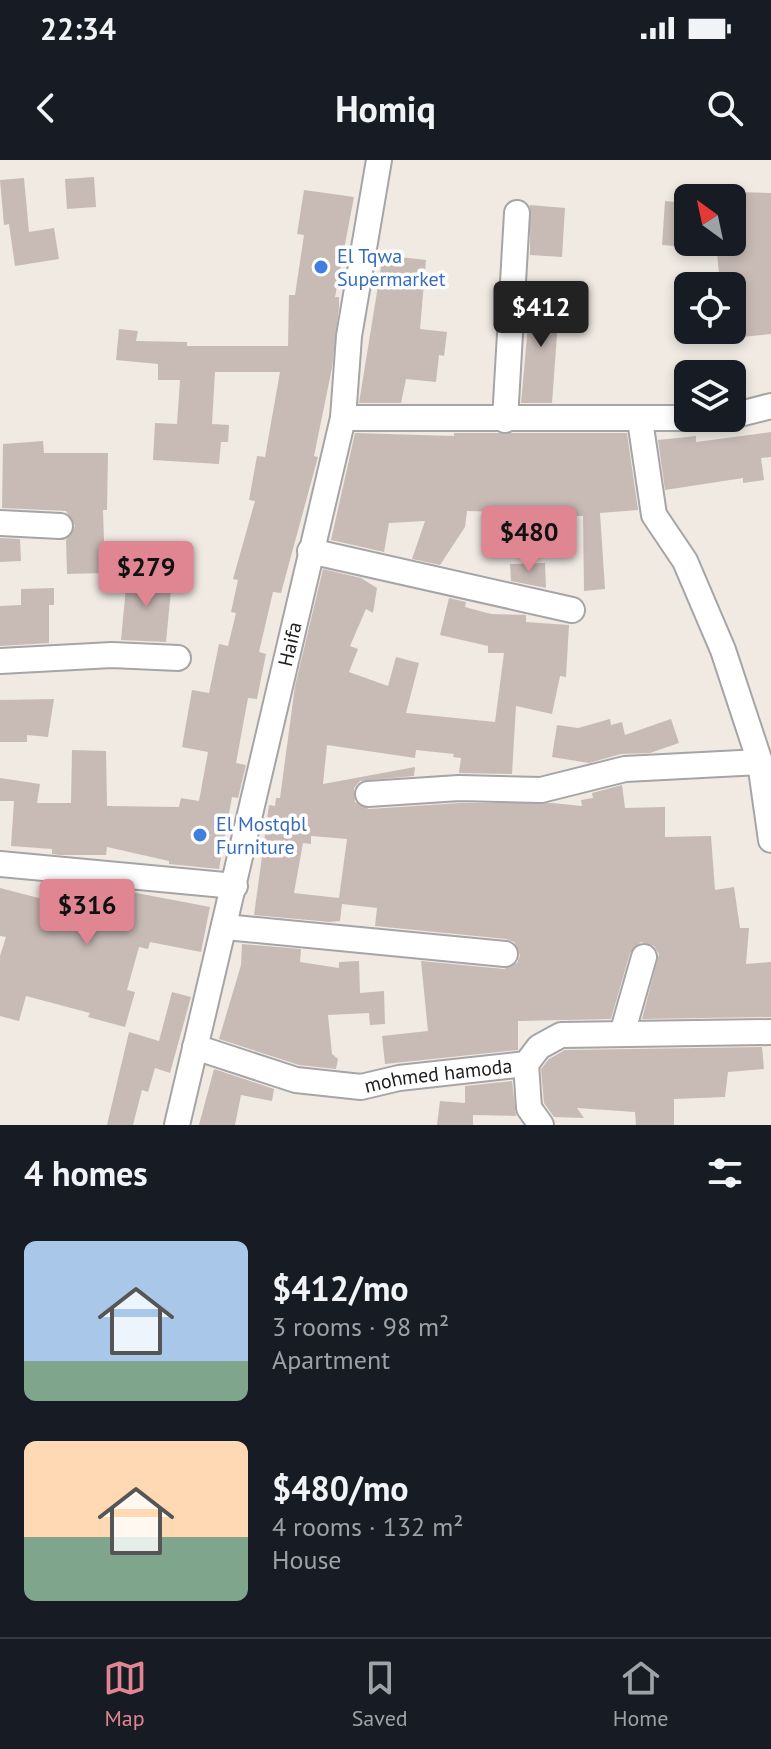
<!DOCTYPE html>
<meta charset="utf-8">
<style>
:root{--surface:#171b24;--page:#242831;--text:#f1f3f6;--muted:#9ea1a6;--line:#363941;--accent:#e08692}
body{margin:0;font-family:"PT Sans",sans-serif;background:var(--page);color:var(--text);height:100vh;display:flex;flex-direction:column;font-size:30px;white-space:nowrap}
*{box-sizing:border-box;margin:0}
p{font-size:26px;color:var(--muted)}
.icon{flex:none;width:44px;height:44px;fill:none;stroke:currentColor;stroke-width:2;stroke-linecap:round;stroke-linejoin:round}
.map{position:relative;height:965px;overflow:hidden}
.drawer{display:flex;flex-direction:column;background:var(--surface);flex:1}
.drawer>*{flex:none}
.needle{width:52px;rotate:327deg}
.buttons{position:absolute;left:674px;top:24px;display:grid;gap:16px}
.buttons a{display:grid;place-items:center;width:72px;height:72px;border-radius:12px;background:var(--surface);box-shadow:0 4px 12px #0003;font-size:40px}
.price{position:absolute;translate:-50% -68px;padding:0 18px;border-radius:8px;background:var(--accent);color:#111;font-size:26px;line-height:52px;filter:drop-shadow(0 2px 4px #0008)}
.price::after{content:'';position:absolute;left:50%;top:48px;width:24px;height:18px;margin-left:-12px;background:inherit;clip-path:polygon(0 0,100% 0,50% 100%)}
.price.active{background:#222;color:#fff}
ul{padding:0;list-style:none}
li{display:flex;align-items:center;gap:24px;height:200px;padding:0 24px}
li span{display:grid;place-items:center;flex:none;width:224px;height:160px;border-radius:12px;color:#555}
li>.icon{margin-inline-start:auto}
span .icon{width:96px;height:96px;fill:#fffc;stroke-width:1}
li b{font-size:34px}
h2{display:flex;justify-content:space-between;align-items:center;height:96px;padding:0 24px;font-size:34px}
.status{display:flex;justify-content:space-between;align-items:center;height:56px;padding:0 40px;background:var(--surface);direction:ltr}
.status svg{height:22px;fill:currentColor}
header{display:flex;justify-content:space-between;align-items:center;height:104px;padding:0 24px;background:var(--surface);font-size:36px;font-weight:700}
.menu{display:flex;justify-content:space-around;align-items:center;height:112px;border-top:2px solid var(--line);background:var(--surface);font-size:22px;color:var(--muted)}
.menu a{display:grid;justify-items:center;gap:4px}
.menu .active{color:var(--accent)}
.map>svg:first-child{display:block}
</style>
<div class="status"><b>22:34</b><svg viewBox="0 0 49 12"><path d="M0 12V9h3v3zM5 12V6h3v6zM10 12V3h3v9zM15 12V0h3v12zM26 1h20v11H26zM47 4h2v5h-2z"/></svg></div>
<header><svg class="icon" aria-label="back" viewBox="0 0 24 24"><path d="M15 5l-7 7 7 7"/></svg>Homiq<svg class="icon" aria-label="search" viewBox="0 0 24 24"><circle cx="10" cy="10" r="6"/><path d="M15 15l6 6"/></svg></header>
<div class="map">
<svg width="771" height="965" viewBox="0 0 771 965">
<rect width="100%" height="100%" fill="#f0eae3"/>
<!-- building -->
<g fill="#c8bbb6" fill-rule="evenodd">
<polygon points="94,17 96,47 67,49 65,19"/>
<polygon points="24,18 29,72 54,68 59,99 15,106 9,64 4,65 0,20"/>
<polygon points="304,30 354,37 335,137 339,137 339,147 332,208 314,296 318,297 281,433 273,432 259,492 266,494 257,539 248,538 236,603 246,605 238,638 232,637 219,709 169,704 169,701 107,687 106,695 60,695 52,694 52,689 11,686 14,641 0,641 0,618 40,624 37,643 71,643 72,590 106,591 107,646 179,647 181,638 199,641 208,592 182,587 192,530 209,533 219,484 228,486 236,453 231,452 238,420 233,419 255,341 249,340 257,296 265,297 280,212 215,212 212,264 229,265 228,282 221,282 219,304 153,300 155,263 177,264 180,220 158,220 158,204 116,200 119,169 138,171 136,181 187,182 187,186 288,186 289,135 295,135 304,75 297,74"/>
<polygon points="732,32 771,33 771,174 732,178 732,126 720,126 716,82 732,82"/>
<polygon points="665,41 688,43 688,87 662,85"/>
<polygon points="530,45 565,48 562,97 530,95"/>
<polygon points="383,95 426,100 420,169 447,172 444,196 439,195 436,222 406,219 401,243 359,243"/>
<polygon points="531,132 560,134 552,243 521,243"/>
<polygon points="771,272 771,297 761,298 764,320 743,323 743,318 665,330 658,280 696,276 696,282"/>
<polygon points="355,273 454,276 454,273 627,273 638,350 600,353 605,429 584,431 583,356 543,356 543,370 513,371 513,352 467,351 465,367 440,405 412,399 425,361 389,363 384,392 331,380"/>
<polygon points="43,281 44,293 108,293 107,350 103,350 105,413 67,414 66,380 75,366 66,351 2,348 3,284"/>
<polygon points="0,378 20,379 21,401 0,402"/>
<polygon points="545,403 546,428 511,421 510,404"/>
<path d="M323,409L361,418L377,428L373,453L366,449L350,486L358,489L349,512L388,526L396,497L419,503L406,553L495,562L504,493H488V486L440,475L449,438L466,442L465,447L491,454L526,455V462L569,465L566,517L560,516L552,554L516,546L512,614L459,613L461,598L453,597L454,594L416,590L415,598L327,585L323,624L415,607L414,616L360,621L354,628L355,642L369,649L459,643H552L582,646L581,640L593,638L592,633L622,625L625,648L665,647V677L711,676L715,730L734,727L740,768H749L746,804L771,802V857L642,859L659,794L654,786L641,782L630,793L611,859L518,861V890L385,904L382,876L428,871L421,801L504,809L517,803L520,795L514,782L506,779L375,766L377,748L342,744L340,761L330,762L254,755L269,645L275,646L276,638H280L295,526ZM311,676L347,679L339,738L294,733L303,683L311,684Z"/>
<polygon points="127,416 172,420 166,482 121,480"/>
<polygon points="54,428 54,445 49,445 49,483 0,486 0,446 21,445 21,429"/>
<polygon points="54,539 48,577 27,575 27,582 0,582 0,540"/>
<polygon points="610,559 611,565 622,562 625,575 671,559 679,583 650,593 621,594 589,603 552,597 557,565 578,568"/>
<polygon points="66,725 116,734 117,730 126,731 210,747 201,792 150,782 148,789 139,787 127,830 135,832 125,867 88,857 90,853 26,836 19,861 0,856 0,796 6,777 0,776 0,728 62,744"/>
<polygon points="242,784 301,789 300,802 339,808 339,802 359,801 360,833 384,831 385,864 370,865 369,853 328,855 332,894 338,899 336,909 299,905 219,879 241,805"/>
<polygon points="172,832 191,837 170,913 155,908 148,932 142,930 133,965 107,965 129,872 159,881"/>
<polygon points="762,887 764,909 728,912 725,937 674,939 674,965 636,965 635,952 577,948 584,958 554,957 544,943 541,909 549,899 565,890"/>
<polygon points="214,909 274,929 272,941 241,935 235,965 199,965"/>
<polygon points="512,921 516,956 473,955 473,965 437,965 440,941 465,943 465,926"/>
</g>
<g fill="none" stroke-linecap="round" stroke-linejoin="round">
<!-- minor casing -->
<g stroke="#a5a5a5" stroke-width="28">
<g id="minor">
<polyline points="732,256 771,246"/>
<polyline points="343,258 700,258"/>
<polyline points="505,260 517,53"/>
<polyline points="640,260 654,355 685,401 723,490 760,602 771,680"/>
<polyline points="0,363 60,366"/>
<polyline points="310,391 572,450"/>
<polyline points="0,501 112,495 178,498"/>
<polyline points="368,634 459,628 541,630 625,609 760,602"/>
<polyline points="0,704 235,726"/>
<polyline points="225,767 505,794"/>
<polyline points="622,874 644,797"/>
<path id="s1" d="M195,887L296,920L361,927L399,918L526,904L539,887L561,875L771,872"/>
<polyline points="526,904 529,948 541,965"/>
<path id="s2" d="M177,965L343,258L349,176L379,0"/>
</g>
</g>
<!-- minor -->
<use href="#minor" stroke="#fff" stroke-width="24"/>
</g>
<!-- markers -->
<g fill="#3f7fe0" stroke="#fff" stroke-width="3">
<circle cx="321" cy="107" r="8"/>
<circle cx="200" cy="675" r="8"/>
</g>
<g text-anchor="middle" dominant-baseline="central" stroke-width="7" stroke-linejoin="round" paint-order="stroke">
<!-- shop labels -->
<g font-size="20" fill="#366cbe" stroke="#fff" text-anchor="start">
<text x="337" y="96">El Tqwa<tspan x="337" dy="23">Supermarket</tspan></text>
<text x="216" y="664">El Mostqbl<tspan x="216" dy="23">Furniture</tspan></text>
</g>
<!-- street labels -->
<g font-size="20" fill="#1e1e1e" stroke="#fff">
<text stroke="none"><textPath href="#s2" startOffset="494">Haifa</textPath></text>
<text stroke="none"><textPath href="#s1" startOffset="250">mohmed hamoda</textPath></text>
</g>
</g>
</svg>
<div class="buttons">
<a><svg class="needle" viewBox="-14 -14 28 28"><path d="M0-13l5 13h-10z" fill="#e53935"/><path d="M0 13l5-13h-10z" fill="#9ea1a6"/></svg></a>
<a><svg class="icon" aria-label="locate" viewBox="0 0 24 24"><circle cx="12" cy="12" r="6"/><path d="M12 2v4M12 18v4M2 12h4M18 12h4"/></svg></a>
<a><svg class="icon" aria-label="layers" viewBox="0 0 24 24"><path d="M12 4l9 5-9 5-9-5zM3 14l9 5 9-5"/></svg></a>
</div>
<b class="price active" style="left:541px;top:189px">$412</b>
<b class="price" style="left:529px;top:414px">$480</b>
<b class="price" style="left:146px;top:449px">$279</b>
<b class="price" style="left:87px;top:787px">$316</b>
</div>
<section class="drawer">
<h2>4 homes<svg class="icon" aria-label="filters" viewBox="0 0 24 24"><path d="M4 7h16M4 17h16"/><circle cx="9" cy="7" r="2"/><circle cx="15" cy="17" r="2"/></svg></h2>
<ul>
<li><span style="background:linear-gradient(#a9c7e8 75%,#7fa58c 0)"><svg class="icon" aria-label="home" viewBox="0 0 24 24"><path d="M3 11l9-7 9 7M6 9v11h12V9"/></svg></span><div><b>$412/mo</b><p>3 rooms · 98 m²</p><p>Apartment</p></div></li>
<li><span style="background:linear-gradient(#ffd9b3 60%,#7fa58c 0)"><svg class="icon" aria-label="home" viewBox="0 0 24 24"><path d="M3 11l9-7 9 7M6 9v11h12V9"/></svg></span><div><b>$480/mo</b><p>4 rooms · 132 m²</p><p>House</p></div></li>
</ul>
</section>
<nav class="menu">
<a class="active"><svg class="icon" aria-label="map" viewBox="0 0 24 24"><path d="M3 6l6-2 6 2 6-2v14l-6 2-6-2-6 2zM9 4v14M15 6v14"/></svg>Map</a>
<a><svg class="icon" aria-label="saved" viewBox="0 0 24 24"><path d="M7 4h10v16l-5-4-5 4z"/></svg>Saved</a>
<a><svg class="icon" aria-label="home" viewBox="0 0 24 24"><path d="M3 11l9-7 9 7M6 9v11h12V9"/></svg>Home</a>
</nav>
